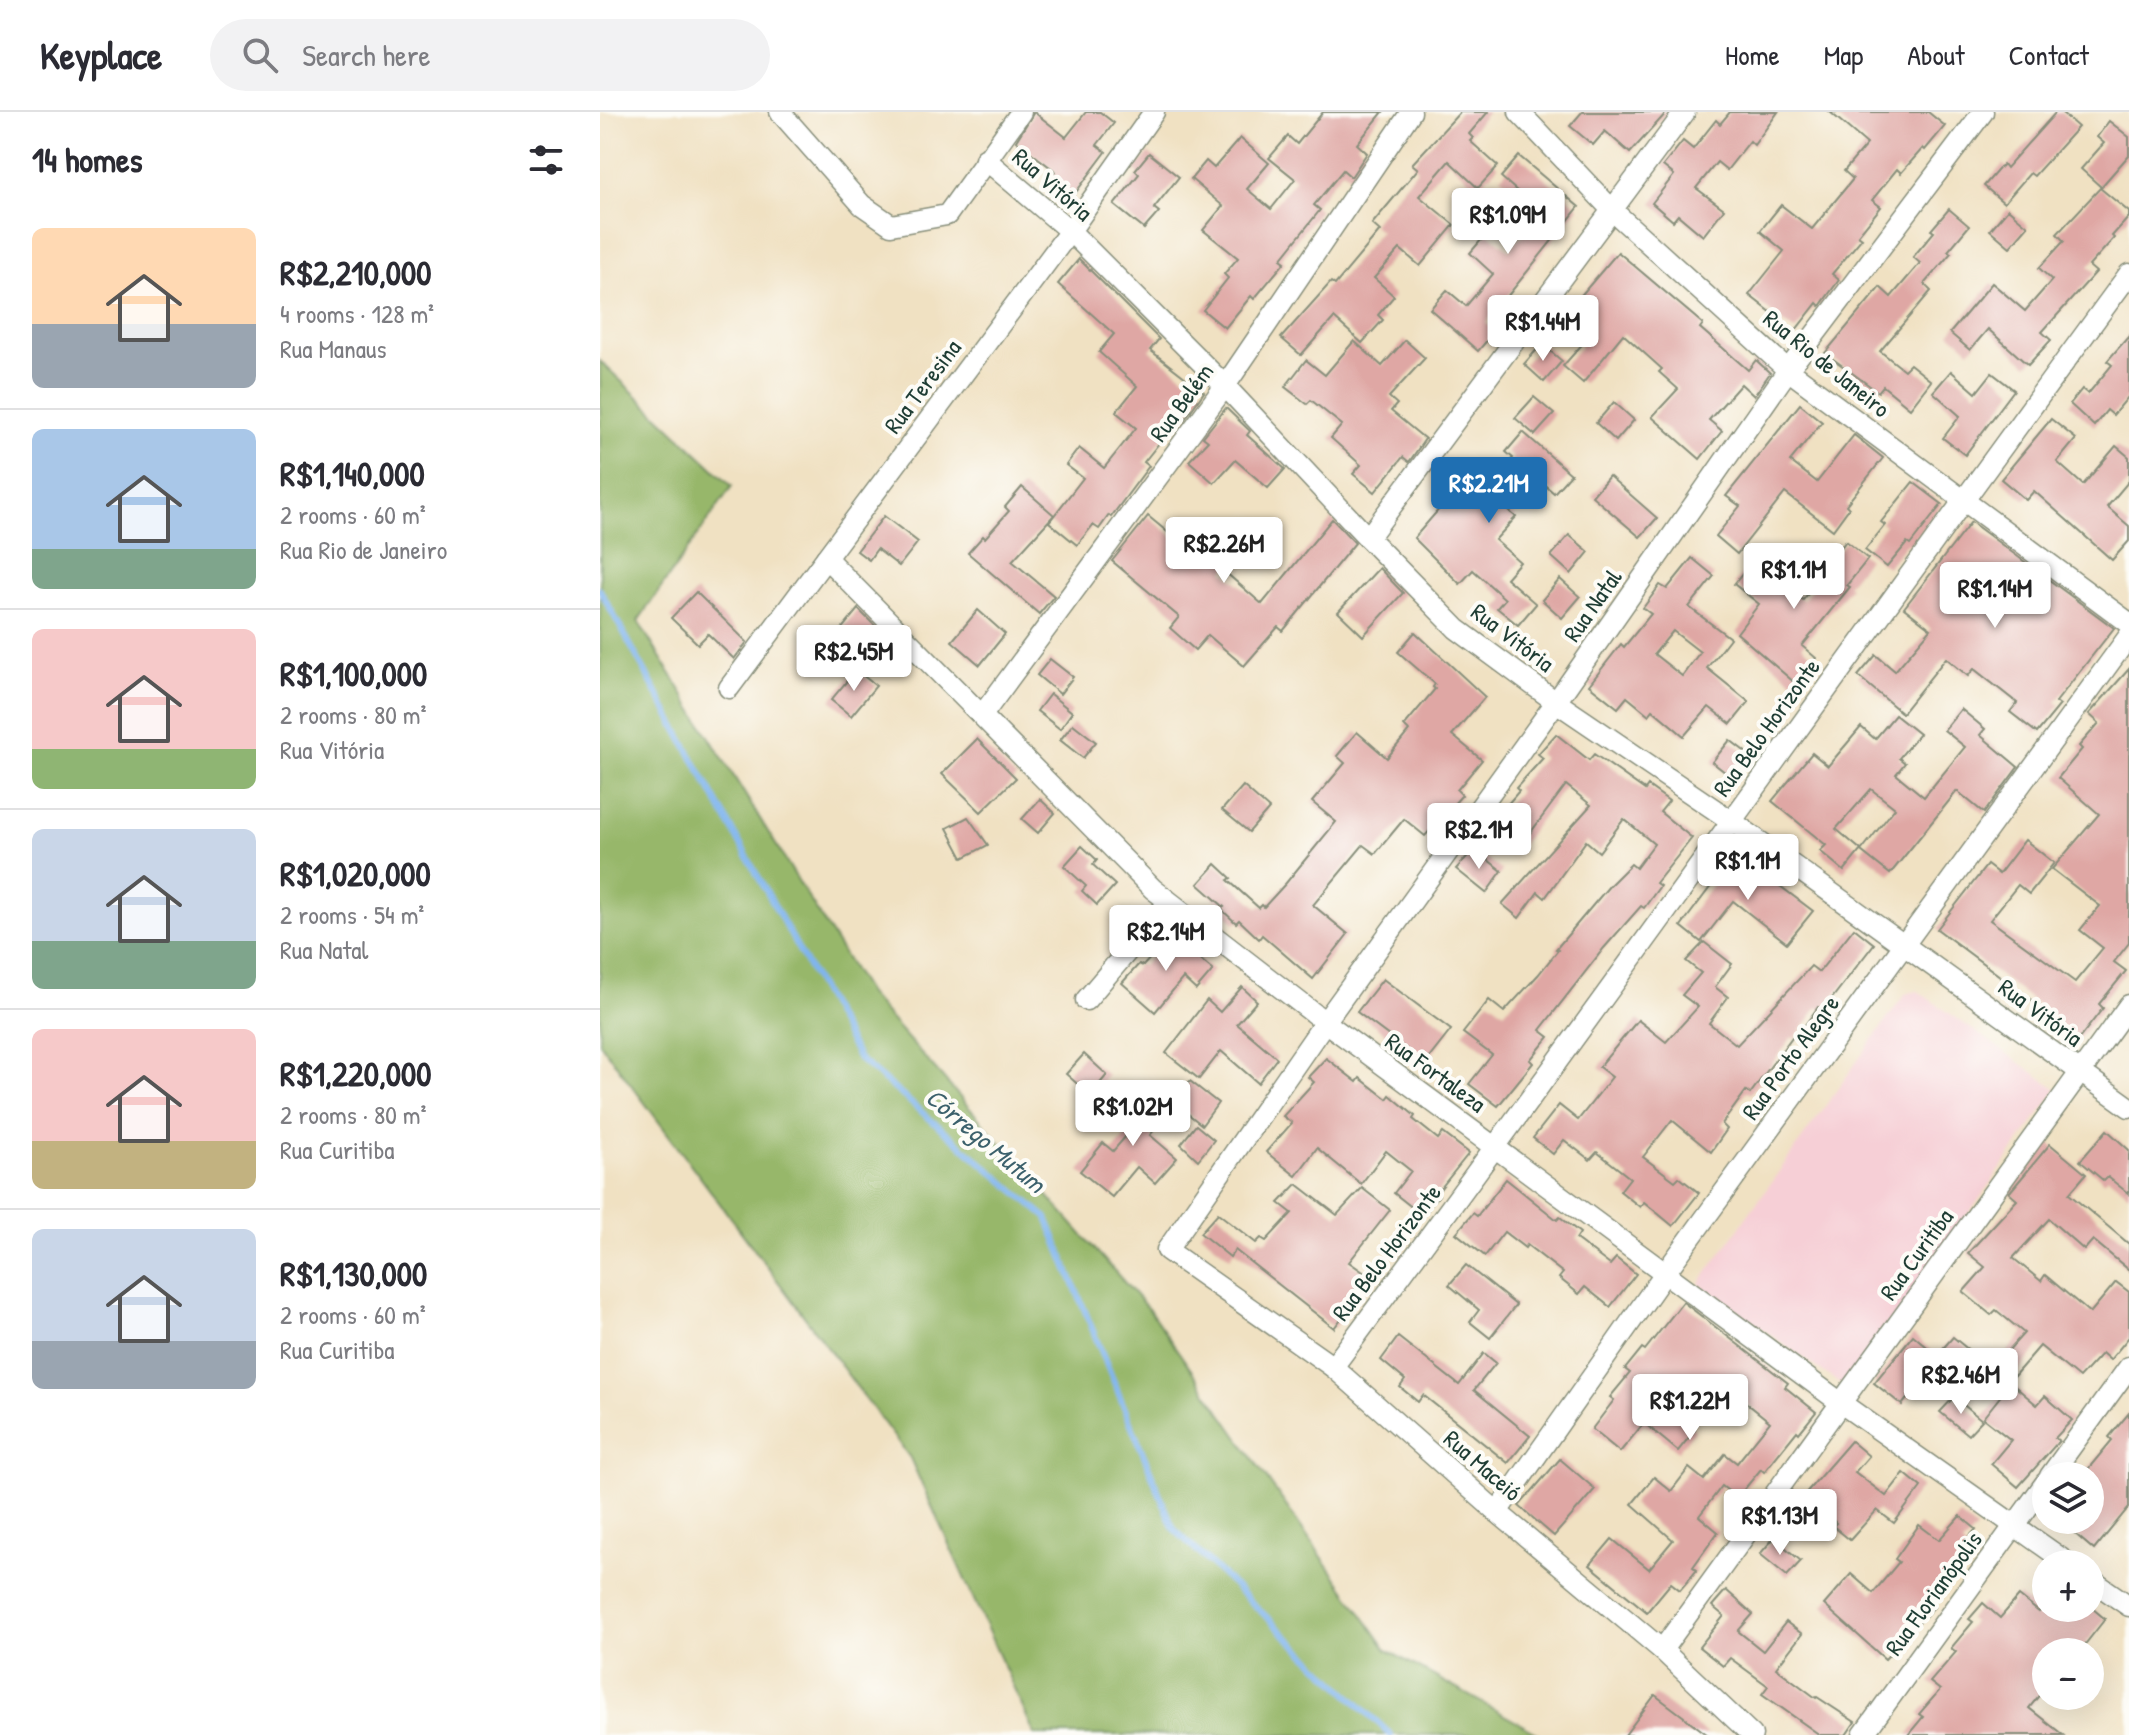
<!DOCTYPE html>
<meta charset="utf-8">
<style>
:root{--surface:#fff;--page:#f2f2f3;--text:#2b2b33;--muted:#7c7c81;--line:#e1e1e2;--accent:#1f6fb2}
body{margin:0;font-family:"Patrick Hand",sans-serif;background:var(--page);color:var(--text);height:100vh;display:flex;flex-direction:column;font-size:30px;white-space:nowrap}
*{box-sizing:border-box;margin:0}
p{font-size:26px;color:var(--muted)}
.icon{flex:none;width:44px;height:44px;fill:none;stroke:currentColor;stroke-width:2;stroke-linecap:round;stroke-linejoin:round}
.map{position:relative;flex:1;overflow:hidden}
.sheet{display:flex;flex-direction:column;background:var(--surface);width:600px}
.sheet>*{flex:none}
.buttons{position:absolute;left:1432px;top:1350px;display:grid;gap:16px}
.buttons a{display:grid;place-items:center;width:72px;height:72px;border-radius:50%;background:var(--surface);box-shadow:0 8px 32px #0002;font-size:40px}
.price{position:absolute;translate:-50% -68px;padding:0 18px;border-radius:8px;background:#fff;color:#222;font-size:26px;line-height:52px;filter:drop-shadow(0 2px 4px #0008)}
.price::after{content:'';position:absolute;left:50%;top:48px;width:24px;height:18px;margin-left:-12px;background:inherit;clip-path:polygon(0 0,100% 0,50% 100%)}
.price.selected{background:var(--accent);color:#fff}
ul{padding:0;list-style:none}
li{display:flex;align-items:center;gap:24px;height:200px;padding:0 32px}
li+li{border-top:2px solid var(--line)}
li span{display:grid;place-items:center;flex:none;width:224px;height:160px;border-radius:12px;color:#555}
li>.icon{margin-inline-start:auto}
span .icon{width:96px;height:96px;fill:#fffc;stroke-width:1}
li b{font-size:34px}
h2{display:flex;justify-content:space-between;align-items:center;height:96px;padding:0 32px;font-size:34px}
header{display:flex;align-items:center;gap:48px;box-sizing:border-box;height:112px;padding:0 40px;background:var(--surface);border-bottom:2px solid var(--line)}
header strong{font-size:38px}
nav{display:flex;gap:44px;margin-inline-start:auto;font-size:28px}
.search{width:560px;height:72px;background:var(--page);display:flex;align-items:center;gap:20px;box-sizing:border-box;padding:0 28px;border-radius:44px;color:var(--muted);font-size:30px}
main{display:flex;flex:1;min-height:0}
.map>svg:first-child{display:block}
</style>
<header>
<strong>Keyplace</strong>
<div class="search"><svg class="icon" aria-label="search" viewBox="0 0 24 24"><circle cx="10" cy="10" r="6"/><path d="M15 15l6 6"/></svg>Search here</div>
<nav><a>Home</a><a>Map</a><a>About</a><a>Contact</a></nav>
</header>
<main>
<section class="sheet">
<h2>14 homes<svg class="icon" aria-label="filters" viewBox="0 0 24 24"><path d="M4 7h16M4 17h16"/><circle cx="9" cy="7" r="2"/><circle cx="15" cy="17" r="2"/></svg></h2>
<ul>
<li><span style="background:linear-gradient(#ffd9b3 60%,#9aa5b1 0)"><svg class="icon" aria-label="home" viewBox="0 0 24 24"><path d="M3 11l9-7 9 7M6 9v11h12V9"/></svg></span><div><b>R$2,210,000</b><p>4 rooms · 128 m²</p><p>Rua Manaus</p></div></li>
<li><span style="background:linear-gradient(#a9c7e8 75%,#7fa58c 0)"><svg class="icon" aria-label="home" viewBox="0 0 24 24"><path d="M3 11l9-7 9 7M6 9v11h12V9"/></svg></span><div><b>R$1,140,000</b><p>2 rooms · 60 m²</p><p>Rua Rio de Janeiro</p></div></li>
<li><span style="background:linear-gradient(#f6c9c9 75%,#8fb573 0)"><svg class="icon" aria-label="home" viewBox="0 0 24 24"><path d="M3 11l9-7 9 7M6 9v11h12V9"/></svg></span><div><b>R$1,100,000</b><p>2 rooms · 80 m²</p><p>Rua Vitória</p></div></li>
<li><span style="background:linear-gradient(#c9d6e8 70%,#7fa58c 0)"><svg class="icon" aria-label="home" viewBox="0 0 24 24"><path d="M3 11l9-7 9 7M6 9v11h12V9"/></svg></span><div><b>R$1,020,000</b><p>2 rooms · 54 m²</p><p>Rua Natal</p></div></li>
<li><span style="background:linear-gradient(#f6c9c9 70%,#c2b280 0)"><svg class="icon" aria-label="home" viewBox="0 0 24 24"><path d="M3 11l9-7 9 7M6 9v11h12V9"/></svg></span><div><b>R$1,220,000</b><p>2 rooms · 80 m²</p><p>Rua Curitiba</p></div></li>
<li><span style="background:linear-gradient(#c9d6e8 70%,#9aa5b1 0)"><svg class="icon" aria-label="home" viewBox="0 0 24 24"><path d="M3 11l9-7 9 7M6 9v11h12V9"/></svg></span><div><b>R$1,130,000</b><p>2 rooms · 60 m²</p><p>Rua Curitiba</p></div></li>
</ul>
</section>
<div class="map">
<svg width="1529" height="1623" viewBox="0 0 1529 1623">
<rect width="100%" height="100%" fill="#fdfcf7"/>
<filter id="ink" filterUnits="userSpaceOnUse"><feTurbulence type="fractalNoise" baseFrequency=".0125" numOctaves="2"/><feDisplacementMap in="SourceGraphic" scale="16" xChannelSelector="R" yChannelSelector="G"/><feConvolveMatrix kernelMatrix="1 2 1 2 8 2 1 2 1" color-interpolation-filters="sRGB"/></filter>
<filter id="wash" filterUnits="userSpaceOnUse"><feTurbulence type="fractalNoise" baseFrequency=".006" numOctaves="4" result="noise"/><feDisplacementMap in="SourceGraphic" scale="32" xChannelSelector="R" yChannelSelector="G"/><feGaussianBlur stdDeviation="1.8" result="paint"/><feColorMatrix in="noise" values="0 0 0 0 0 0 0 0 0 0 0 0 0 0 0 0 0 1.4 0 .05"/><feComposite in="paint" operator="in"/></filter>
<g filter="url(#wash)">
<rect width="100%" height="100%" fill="#f0e1c2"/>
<!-- built -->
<polygon fill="#f6cfd6" points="1318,879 1457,977 1246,1276 1099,1172 1305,882"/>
<!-- forest -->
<polygon fill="#97b76b" stroke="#5b7a50" stroke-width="2" points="0,249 132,374 38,509 268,882 550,1199 787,1538 940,1623 435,1623 310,1346 0,931"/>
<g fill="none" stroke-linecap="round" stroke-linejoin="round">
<!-- stream -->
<polyline stroke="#80b5ee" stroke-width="6" points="0,478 259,947 447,1106 574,1417 791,1623"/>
</g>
<g id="blocks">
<!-- building -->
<g fill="#dfa7a4" fill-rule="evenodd">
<polygon points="434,0 466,25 486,0 500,0 514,11 497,33 506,40 473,84 450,65 455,59 416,29"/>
<polygon points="723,0 783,0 757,32 767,41 751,65 743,58 714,93 720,98 681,147 685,150 654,187 651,184 625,216 603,198 628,166 624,162 638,146 603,118 623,94 591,67 606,49 614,56 640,26 669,51 647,77 671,97 695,67 669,46 688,24 697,32"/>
<polygon points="860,0 888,0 869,22 873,26 870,29 898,54 878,76 849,49 819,84 854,113 820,154 800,137 774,166 794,184 778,203 783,208 762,231 734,206 701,243 681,226 731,170 735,173 780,119 772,112 818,57 812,52"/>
<polygon points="982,0 1067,0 1030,41 1005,19 993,33 970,14"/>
<polygon points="1130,0 1178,0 1154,33 1150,29 1127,58 1117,50 1096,76 1124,97 1103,124 1078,103 1073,109 1052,91 1074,63 1063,54 1083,29 1093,37 1116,8 1120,12"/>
<polygon points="1230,0 1328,0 1345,14 1325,38 1323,36 1301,61 1297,57 1272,88 1281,95 1258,123 1262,126 1232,162 1239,168 1220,194 1217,191 1195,219 1149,183 1184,139 1160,119 1181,93 1212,117 1253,67 1244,59 1267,32"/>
<polygon points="1456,0 1461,0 1478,15 1434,64 1430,61 1404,91 1384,74 1403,52 1406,56"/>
<polygon points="1509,9 1529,25 1529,43 1501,75 1481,57 1504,31 1497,25"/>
<polygon points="549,41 579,65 554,96 559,100 544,117 514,93 539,62 535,58"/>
<polygon points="919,44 979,95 886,211 895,219 878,239 830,197 847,178 866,194 893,162 870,141 888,120 909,138 942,101 901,65"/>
<polygon points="1500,76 1529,100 1529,105 1512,124 1514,126 1489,154 1496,160 1442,220 1451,228 1428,253 1388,217 1370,238 1350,221 1392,171 1425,199 1452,168 1439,156 1464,129 1457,122"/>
<polygon points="1349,97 1369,114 1348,139 1351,141 1324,172 1331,179 1280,239 1304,258 1310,252 1331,269 1310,296 1283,274 1278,280 1225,241 1280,175 1291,185 1320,151 1313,145 1334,120 1331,118"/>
<polygon points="1408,97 1428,114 1410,135 1390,118"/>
<polygon points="1018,140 1103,212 1100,216 1148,258 1156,248 1170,261 1154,284 1141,272 1109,308 1122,319 1100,347 1052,305 1078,277 1059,260 1062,257 1023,222 983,271 963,254 986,228 956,202 973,183 978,187"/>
<polygon points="479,147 559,227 550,238 604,280 584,308 580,305 544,350 549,354 511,405 509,403 499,417 493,413 477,433 449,410 483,366 466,353 479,336 504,356 536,316 516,300 537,274 499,240 514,222 458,172"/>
<polygon points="1529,224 1529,284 1513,303 1507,298 1494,314 1470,292 1482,277 1488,282 1512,253 1507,249"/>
<polygon points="805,228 825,246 789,285 797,292 791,299 825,327 809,350 803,345 775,380 753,362 761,353 731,326 742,313 711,288 707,292 685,275 706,248 725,263 754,229 782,254"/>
<polygon points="942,232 962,249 944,270 924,252"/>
<polygon points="1351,259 1376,281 1392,261 1414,278 1365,343 1343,326 1360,304 1333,280"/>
<polygon points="934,285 954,302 935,323 915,306"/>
<polygon points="1014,290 1034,308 1016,329 996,311"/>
<polygon points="1200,292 1222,310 1190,349 1217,370 1254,323 1283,346 1246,393 1249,396 1233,418 1185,381 1137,442 1116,424 1140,394 1126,384"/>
<polygon points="626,296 650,319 647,323 685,357 668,376 635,348 614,371 589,349 608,329 603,325"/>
<polygon points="1451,307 1476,327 1457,350 1483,373 1516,334 1529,345 1529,369 1507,395 1529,414 1529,429 1512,448 1434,379 1426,388 1401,367"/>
<polygon points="923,320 971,362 954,381 933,363 904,395 916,405 895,428 920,450 906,466 936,492 918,513 897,496 905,487 873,458 860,472 814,426 847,388 844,386 862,365 882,382 913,346 906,340"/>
<polygon points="1009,364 1057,406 1040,425 992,384"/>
<polygon points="1313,370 1342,392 1310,433 1307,431 1287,455 1265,438 1285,413 1281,410"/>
<polygon points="422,375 454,403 412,449 454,484 439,502 368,441 383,424 385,426 409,399 405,395"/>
<polygon points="284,404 318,430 299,454 277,437 269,448 257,439"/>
<polygon points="548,404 582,432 591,420 611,435 624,418 644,434 624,459 662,492 732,407 755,431 683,519 678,515 644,554 608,523 595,538 570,516 579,505 512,449"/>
<polygon points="1371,410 1514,516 1456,590 1460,593 1437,621 1410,600 1417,591 1374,557 1368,564 1346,546 1302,601 1258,564 1276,543 1295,559 1331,517 1304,496"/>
<polygon points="969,423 989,440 971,462 951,444"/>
<polygon points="1246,429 1268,447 1247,473 1250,475 1202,534 1216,546 1195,571 1137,521 1159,492 1134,472 1152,450 1203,488 1231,454 1228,452"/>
<path d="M1092,446L1114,464L1089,495L1130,526L1107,556L1149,590L1131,612L1109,595L1084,624L1053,598L1049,603L1027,585L1018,596L989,573L1021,532L1024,535L1051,502L1043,496L1060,473L1067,477ZM1073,519L1100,540L1082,564L1054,542Z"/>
<polygon points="779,456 803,481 763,524 738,500"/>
<polygon points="960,467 980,485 962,506 942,488"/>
<polygon points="96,480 147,530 134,547 108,522 98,532 71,506"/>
<polygon points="258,497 282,521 256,552 230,531"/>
<polygon points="378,498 405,522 380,553 352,529"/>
<polygon points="815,520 885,585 852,623 882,648 857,678 862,683 825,724 804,707 775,742 763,733 713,793 748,822 713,867 662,823 659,827 639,808 636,811 621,797 624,795 598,772 616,752 631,766 628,768 659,796 662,793 664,795 686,771 736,710 712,690 745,651 737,644 757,620 787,646 809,619 804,614 835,577 833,575 835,572 798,540"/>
<polygon points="450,547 473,565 460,582 437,563"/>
<polygon points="1529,557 1529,831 1514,850 1526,859 1499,892 1503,896 1478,928 1453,908 1456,906 1337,817 1387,753 1399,762 1425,728 1454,751 1429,782 1418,773 1390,808 1475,870 1503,836 1480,818 1500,794 1452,757 1499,702 1458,666 1482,637 1479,634 1499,611 1489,602"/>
<polygon points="256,558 276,574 251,604 231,588"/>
<polygon points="450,582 472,600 460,617 437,599"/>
<polygon points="1361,597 1385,617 1380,623 1418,655 1384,701 1357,679 1290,762 1261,739 1295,696 1271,677 1236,717 1261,738 1244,759 1220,739 1226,733 1172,689 1212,641 1228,654 1261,615 1275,627 1295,603 1319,622 1299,646 1305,651 1296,662 1324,685 1365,635 1344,618"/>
<polygon points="473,612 496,630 483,646 460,628"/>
<polygon points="956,622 989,648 994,642 1045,678 1048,674 1069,689 1060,700 1092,726 1056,771 1060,774 1044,796 1041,794 1004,836 940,918 949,925 930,948 933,951 898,994 869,972 892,943 863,921 889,888 904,900 938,863 958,838 956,837 1010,773 1031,752 1036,756 1054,732 1024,707 999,740 986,729 945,786 938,780 919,806 902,792 991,693 966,673 922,732 893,709 919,679 916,676 943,646 938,642"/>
<polygon points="377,627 416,666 381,700 342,662"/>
<polygon points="1130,628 1152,645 1134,667 1112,650"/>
<polygon points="643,674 669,697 649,720 622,698"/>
<polygon points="440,687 455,701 438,721 422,707"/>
<polygon points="368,705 388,733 363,746 347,716"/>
<polygon points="482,734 497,748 493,753 515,773 497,793 482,779 486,774 464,754"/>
<polygon points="874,737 902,759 886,781 856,757"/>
<polygon points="1136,741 1213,799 1187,831 1133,789 1101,830 1081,814"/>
<polygon points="1254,816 1274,832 1223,898 1218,895 1195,927 1192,925 1150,982 1146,979 1122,1012 1127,1017 1111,1040 1072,1008 1043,1045 1075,1069 1079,1065 1099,1081 1073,1114 1044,1090 1040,1095 1020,1079 1030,1066 997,1040 990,1048 964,1028 953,1042 933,1026 959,993 978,1008 1012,965 999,955 1038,908 1066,930 1098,895 1082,883 1101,861 1086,849 1104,830 1132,852 1115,875 1128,885 1109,911 1137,933 1211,854 1219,860"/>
<polygon points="571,823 613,858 596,878 583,866 555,900 522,871 539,852 543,854"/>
<polygon points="783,867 851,918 825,951 757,900"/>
<polygon points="642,875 657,889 637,912 677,946 658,971 621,939 599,967 566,941 607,888 620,900"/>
<polygon points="484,942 507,963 490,983 466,962"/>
<polygon points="726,946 757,970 760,966 787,987 790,983 815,1004 813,1007 838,1027 843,1021 869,1041 837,1081 839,1083 823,1104 794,1081 811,1059 786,1039 761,1072 717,1036 696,1064 666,1040 692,1011 683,1004 714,970 708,965"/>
<polygon points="590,969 618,991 602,1013 572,989"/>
<polygon points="543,975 571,997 550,1023 577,1046 555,1071 537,1055 512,1085 480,1059 503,1031 513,1039 539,1009 525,997"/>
<polygon points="596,1013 614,1028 598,1048 581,1032"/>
<polygon points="1507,1018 1529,1038 1529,1082 1508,1065 1504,1069 1480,1049"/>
<polygon points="1450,1032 1486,1062 1469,1082 1529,1132 1529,1158 1493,1128 1484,1138 1449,1107 1413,1146 1441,1169 1445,1163 1490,1201 1516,1170 1529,1180 1529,1225 1510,1248 1502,1241 1479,1266 1440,1234 1414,1264 1398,1250 1424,1221 1396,1198 1391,1203 1363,1180 1385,1155 1368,1141 1417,1088 1409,1081"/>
<polygon points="906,1067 957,1108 960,1105 980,1121 976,1127 1010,1153 1016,1146 1036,1162 1010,1195 985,1175 979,1182 959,1166 963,1161 927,1133 925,1136 904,1120 885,1144 856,1121 873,1101 877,1104"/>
<polygon points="697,1072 737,1103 762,1076 790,1098 749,1150 766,1162 745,1191 750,1195 734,1216 635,1138 630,1145 600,1121 618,1101 656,1131 661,1126 666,1129 692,1101 679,1091"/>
<polygon points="866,1153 916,1193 890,1226 870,1210 879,1198 849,1173"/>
<polygon points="1083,1190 1188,1271 1185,1275 1216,1300 1199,1321 1197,1319 1164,1360 1161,1357 1137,1386 1122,1374 1099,1404 1118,1420 1093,1455 1097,1458 1080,1478 1071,1471 1047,1500 990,1453 1012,1427 1049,1457 1073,1428 1032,1392 1054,1365 1071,1379 1089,1356 1104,1368 1125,1342 1137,1351 1170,1310 1119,1269 1085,1310 1095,1318 1078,1339 1044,1311 1020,1340 992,1317 1014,1288 1010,1285 1030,1261 1025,1257 1042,1236 1045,1238"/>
<polygon points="1313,1223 1340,1246 1302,1293 1274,1271"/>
<polygon points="798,1225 859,1273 884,1241 896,1251 874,1278 930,1324 908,1351 823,1283 818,1290 800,1275 805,1268 781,1248"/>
<polygon points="1353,1225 1381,1248 1367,1264 1339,1241"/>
<polygon points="1411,1271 1437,1293 1445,1284 1472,1308 1455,1326 1459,1329 1418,1375 1391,1352 1411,1328 1383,1306"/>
<polygon points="1354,1285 1382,1308 1368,1323 1340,1300"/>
<polygon points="1529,1301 1529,1395 1494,1438 1459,1408 1490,1408 1490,1364 1483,1363 1512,1328 1509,1325"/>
<polygon points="1251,1329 1269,1344 1255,1360 1286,1384 1304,1361 1321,1375 1294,1411 1277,1398 1250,1428 1233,1414 1236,1411 1226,1401 1204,1383"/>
<polygon points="960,1347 995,1377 954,1424 919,1394"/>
<polygon points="1360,1404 1376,1417 1362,1433 1367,1437 1328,1490 1334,1495 1285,1547 1224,1493 1251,1462 1273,1481 1299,1450 1295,1447 1319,1413 1339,1428"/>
<polygon points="1174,1426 1201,1449 1187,1464 1160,1442"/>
<polygon points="1126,1478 1153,1502 1138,1519 1163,1539 1186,1510 1202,1522 1176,1556 1216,1586 1217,1585 1255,1610 1246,1623 1220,1623 1162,1582 1168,1574 1130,1546 1123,1554 1099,1535 1124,1504 1112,1494"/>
<polygon points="1419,1484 1439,1500 1442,1496 1492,1496 1505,1507 1479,1540 1446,1540 1446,1575 1429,1596 1463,1623 1308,1623 1323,1605 1319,1602 1340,1578 1330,1570 1356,1540 1351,1536 1373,1510 1369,1507 1383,1491 1400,1506"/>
<polygon points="1055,1583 1108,1623 1025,1623"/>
</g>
</g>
</g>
<g filter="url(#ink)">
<use href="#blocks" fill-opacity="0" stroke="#888f7b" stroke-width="2"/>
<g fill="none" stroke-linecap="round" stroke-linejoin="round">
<!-- minor casing -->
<g stroke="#888f7b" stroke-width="23">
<g id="minor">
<polyline points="180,0 262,93 291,113 347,103 421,0"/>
<polyline points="919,0 1013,99 1188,258 1529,511"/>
<polyline points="385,47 470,119 625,274 768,426 857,517 956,590 1130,708 1529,995"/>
<polyline points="768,426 1085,0"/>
<polyline points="226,446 553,777 725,910 1241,1291 1469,1452"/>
<polyline points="129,576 470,119 554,0"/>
<polyline points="383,602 625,274 811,0"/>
<polyline points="486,888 569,790"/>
<path d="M733,1255C1002,893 1262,525 1529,162"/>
<polyline points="1450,1364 1529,1255"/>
<polyline points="897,1400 1065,1161 1529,524"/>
<polyline points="1490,1467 1529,1494"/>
<polyline points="1062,1538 1529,893"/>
<polyline points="1152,1623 1062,1538 897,1400 733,1255 567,1138 725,910 956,590 1188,258 1383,0"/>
<polyline points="1263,1623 1446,1370"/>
</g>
</g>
<!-- minor -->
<use href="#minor" stroke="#fff" stroke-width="20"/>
</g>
</g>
<g text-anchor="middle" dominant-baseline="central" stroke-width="8" stroke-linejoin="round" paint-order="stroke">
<!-- street labels -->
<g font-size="24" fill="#1f3d34" stroke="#fdfcf7">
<text transform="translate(453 72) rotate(41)">Rua Vitória</text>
<text transform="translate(1227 251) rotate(39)">Rua Rio de Janeiro</text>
<text transform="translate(322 274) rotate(-53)">Rua Teresina</text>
<text transform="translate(581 290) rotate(-54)">Rua Belém</text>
<text transform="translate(992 493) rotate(-55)">Rua Natal</text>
<text transform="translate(913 525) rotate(37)">Rua Vitória</text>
<text transform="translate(1166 615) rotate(-54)">Rua Belo Horizonte</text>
<text transform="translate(1441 900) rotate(36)">Rua Vitória</text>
<text transform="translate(1190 945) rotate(-54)">Rua Porto Alegre</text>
<text transform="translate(836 960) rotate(36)">Rua Fortaleza</text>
<text transform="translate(786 1140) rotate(-53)">Rua Belo Horizonte</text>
<text transform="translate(1316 1142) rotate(-54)">Rua Curitiba</text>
<text transform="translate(883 1353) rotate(41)">Rua Maceió</text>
<text transform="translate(1333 1481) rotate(-54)">Rua Florianópolis</text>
</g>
<!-- water labels -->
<g font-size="26" font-style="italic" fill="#3c616c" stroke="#fdfcf7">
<text transform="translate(386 1028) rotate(40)">Córrego Mutum</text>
</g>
</g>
</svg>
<div class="buttons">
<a><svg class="icon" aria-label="layers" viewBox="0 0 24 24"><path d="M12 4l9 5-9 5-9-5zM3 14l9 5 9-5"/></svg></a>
<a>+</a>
<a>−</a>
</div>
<b class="price" style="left:908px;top:144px">R$1.09M</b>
<b class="price" style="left:943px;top:251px">R$1.44M</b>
<b class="price selected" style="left:889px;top:413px">R$2.21M</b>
<b class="price" style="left:624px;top:473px">R$2.26M</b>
<b class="price" style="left:1194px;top:499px">R$1.1M</b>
<b class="price" style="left:1395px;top:518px">R$1.14M</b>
<b class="price" style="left:254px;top:581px">R$2.45M</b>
<b class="price" style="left:879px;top:759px">R$2.1M</b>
<b class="price" style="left:1148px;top:790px">R$1.1M</b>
<b class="price" style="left:566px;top:861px">R$2.14M</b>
<b class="price" style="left:533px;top:1036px">R$1.02M</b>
<b class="price" style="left:1361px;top:1304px">R$2.46M</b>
<b class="price" style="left:1090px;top:1330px">R$1.22M</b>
<b class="price" style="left:1180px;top:1445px">R$1.13M</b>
</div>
</main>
